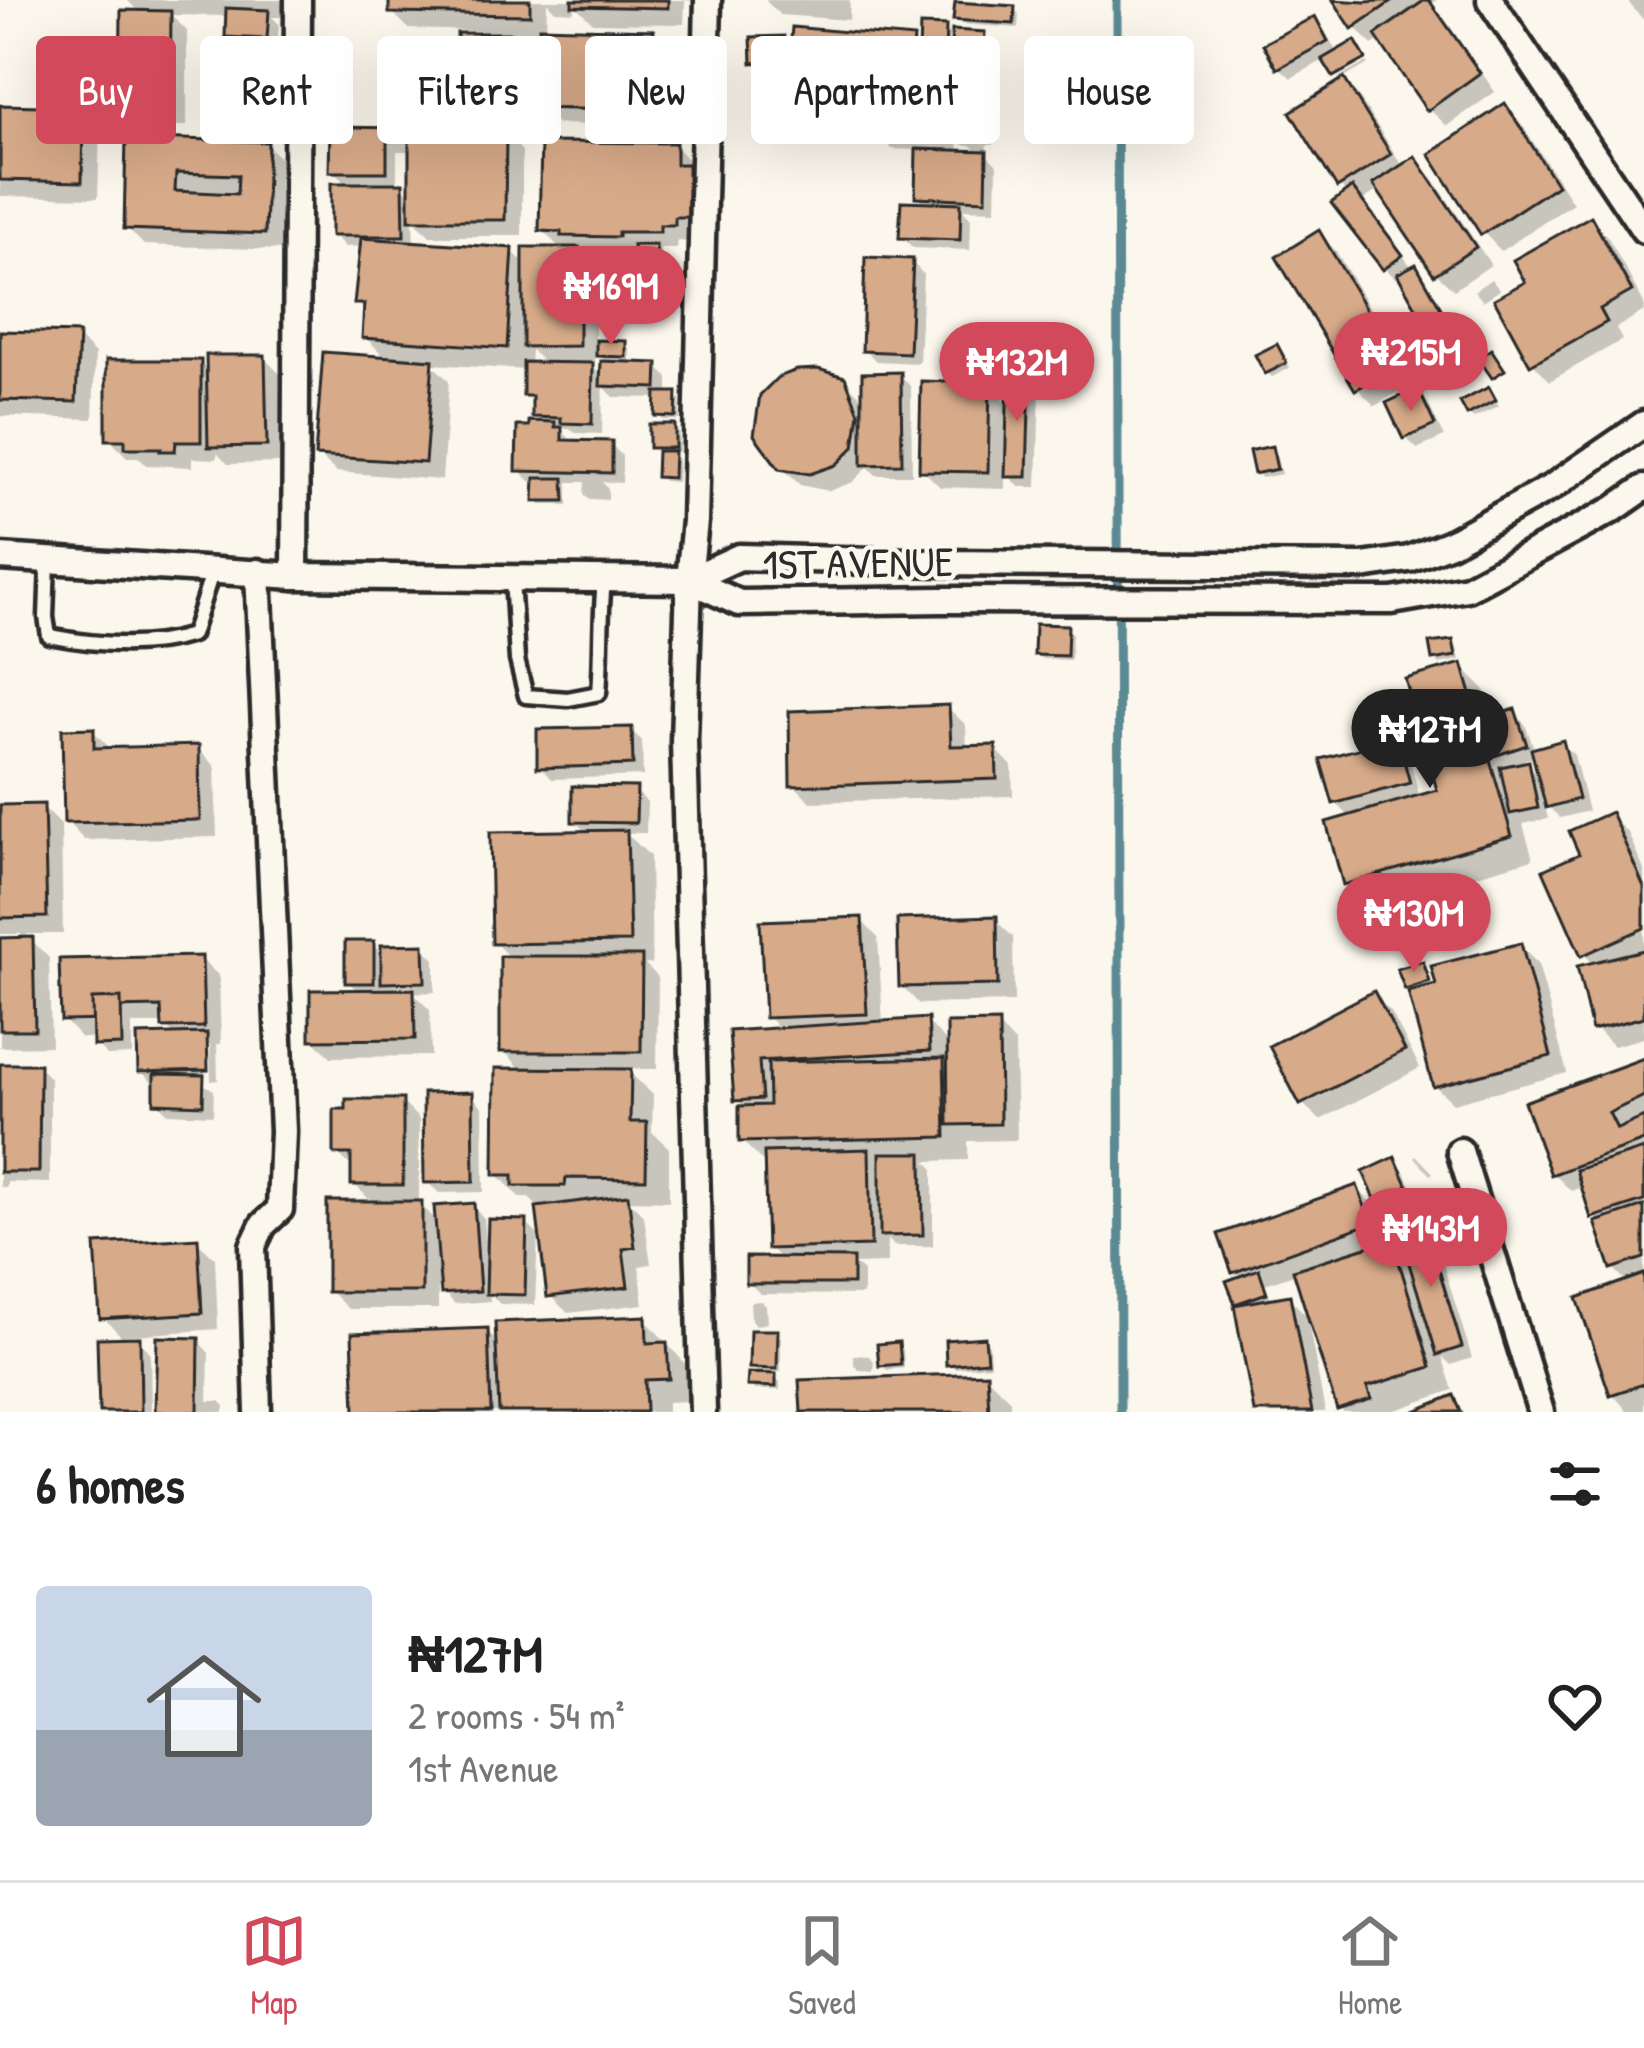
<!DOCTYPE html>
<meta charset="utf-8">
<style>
:root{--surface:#fff;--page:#f6f6f6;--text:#222;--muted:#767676;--line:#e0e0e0;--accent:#d1495b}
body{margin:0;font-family:"Patrick Hand",sans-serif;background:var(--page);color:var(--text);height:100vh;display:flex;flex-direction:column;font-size:45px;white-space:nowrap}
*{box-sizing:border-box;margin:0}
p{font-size:39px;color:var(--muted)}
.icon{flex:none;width:66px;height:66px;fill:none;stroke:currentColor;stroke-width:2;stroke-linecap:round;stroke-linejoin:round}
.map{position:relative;height:1412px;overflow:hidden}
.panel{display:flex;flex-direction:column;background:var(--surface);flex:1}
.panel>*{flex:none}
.top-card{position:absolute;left:36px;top:36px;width:1572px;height:108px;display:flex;gap:24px}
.price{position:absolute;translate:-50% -102px;padding:0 27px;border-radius:42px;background:var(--accent);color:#fff;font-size:39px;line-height:78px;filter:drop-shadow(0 3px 6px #0008)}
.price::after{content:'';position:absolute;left:50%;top:72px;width:36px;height:27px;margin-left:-18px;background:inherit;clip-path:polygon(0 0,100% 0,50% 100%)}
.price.on{background:#222;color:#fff}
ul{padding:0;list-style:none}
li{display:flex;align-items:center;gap:36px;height:300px;padding:0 36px}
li+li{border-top:3px solid var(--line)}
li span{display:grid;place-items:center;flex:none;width:336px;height:240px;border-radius:12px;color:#555}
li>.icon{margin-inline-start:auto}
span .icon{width:144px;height:144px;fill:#fffc;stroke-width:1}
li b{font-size:51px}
h2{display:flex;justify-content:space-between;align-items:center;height:144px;padding:0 36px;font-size:51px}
.pill{padding:0 42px;border-radius:12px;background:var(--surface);box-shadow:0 12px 48px #0002;font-size:42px;line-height:108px}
.pill.on{background:var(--accent);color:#fff}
.tab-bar{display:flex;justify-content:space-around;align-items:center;height:168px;border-top:3px solid var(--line);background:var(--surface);font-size:33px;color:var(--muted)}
.tab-bar a{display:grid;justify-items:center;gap:6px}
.tab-bar .on{color:var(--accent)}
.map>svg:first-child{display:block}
</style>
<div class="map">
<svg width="1644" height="1412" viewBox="0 0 1644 1412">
<rect width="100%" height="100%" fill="#fbf7ec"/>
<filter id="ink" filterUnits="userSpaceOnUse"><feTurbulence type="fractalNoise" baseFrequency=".00833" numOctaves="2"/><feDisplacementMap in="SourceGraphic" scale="24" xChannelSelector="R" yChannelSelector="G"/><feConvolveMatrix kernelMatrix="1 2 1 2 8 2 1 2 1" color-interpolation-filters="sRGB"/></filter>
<g filter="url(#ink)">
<!-- shadow -->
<g fill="#0003" fill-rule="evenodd">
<polygon points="127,0 288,0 288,17 272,17 279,24 277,49 239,47 228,36 229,16 171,15 187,31 187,126 141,126 123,108 140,13"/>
<path d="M392,0H707L685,1L684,24L593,23L574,4V12L555,11L547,2L546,30L653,33L670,51L668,127L557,124L540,107L542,32L508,31L530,54V137H508L522,151V236H430L413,219L414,245L512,251L526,265L562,250L542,230L675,146L692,164L691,242L677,241V249H660V274H642L637,269L636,253L579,252L595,268V343L625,344L630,349V365L657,366L668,378V395H675L680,400V420H663L658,415L659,398L614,397L603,386L602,434L575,433L570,428H559L572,441L611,444L622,456V483L602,482L608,488V500L589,499L584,494L585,482H568V505H542L537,500V481H530L519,470L544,425L535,416V405L526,395V370L432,364L449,381L442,480L336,472L318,455L388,360L365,337L367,312L357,303L364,246L345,247L334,235L348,186L332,170L404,131L412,139L476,133L461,119L479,31L409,29L392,12ZM397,151H412V197L402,186H397ZM531,350L546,365H530ZM595,351L608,364L603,377L589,363H595Z"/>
<polygon points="765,0 850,0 849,20 780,15"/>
<polygon points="1336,0 1365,0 1368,4 1373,0 1437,0 1430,5 1445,19 1495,92 1447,126 1429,109 1381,39 1372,45 1355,27"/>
<polygon points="1626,0 1644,0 1644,20 1641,17"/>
<polygon points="1014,9 1019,14 1018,28 961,24 956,19"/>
<polygon points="1314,19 1325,31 1337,53 1291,78 1279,67"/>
<path d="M945,29L954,38L984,35L995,46L993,90L985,89L993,98L994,145H987L986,154L997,165L996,210L962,209L971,218L970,250L913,248L902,237L927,205L918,196L919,150L892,149L874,131L875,111L864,101L862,130L822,126L808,113L788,111L770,94L773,66H760L755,61L783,39L787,44L788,60H792L913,40L922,50ZM959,140L964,145H971L979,154L958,153Z"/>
<polygon points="1367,62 1368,64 1341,80 1361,100 1403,167 1414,160 1432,177 1491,265 1454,290 1436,273 1380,189 1362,201 1413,269 1415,268 1426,279 1458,335 1445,344 1433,332 1401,275 1396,279 1385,268 1347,194 1340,186 1342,83 1338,78"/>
<polygon points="437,76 442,85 434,85 445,95 445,116 429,116 424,112 431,90 421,77"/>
<polygon points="1505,107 1522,125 1573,203 1501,251 1484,233"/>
<polygon points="0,108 82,110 100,128 98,198 0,196"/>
<polygon points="129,140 267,145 284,162 282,250 144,245 127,228"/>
<polygon points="1591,220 1608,237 1644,303 1644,311 1616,328 1622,340 1550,381 1533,363 1529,284"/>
<polygon points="1319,234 1336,251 1414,383 1375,406 1358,389 1280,258"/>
<polygon points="912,262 923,274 919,363 876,361 865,350"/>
<polygon points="1491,279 1500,290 1483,301 1474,291"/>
<polygon points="0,334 77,336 95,354 93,419 0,416"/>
<polygon points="1277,347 1290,368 1272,377 1267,372"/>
<polygon points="264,358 282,376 283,463 228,464 217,453 217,459 192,458 192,467 146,465 138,457 127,457 109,439 200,363 209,373"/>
<polygon points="900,375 911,387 912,475 876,475 868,467 853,482 829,491 800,485 781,467 843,379 865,401"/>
<polygon points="1028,375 1040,386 1037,487 1020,487 1005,472 1005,489 940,487 922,469 989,385 1010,407"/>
<polygon points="1417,392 1428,403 1444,437 1417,449 1406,438"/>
<polygon points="1493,395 1499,406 1474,418 1469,414"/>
<polygon points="674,427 679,432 679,452 671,452 678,459 677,482 664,481 659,476 657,452 652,447"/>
<polygon points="1271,449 1276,454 1281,474 1262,478 1257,473"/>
<polygon points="1067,628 1072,633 1071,660 1042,659 1037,654"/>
<polygon points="1452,643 1457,648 1460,660 1439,664 1434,659"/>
<path d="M1461,666L1485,690L1493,720L1514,713L1525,724L1535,751L1562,744L1574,755L1588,811L1560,818L1544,802L1548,819L1523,824L1533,859L1369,906L1346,883L1351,818L1336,803L1397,741L1408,753L1420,798L1441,792ZM1536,756L1541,778L1524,760Z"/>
<polygon points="948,708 966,725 967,749 995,748 1012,766 1013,796 811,802 793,784"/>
<polygon points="631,730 642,741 643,776 552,779 540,767"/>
<polygon points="93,731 111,749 197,748 215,766 217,837 84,840 67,822"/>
<polygon points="635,790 647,802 646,833 626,833 650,856 652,964 645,964 658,977 657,1069 626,1069 653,1095 652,1132 669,1148 669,1201 629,1200 644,1216 651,1264 639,1266 644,1304 568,1313 550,1296 539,1208 529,1198 520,1198 497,1174 523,1071 503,1050 511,959 495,943 588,834 575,821"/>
<polygon points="43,807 61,825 63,934 26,934 49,958 51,1046 0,1047 0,941 21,940 21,934 0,934 0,808"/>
<polygon points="1610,816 1628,833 1644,870 1644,1038 1613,1046 1595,1028 1595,965 1584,954 1583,856"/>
<polygon points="861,920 878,938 883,1024 927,1022 950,1045 998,1025 1015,1043 1017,1140 968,1141 968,1160 926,1161 933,1168 933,1246 894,1246 887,1238 887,1263 854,1264 863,1272 863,1295 760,1294 749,1282 782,1260 770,1248 767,1166 742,1141 742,1105 737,1100 732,1034 782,1031 768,1017"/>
<polygon points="995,920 1013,937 1014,1002 919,1004 902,986"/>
<polygon points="372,944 384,956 423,947 435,959 435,992 413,993 430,1010 431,1056 331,1057 313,1039 359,993 348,981"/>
<polygon points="1520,946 1538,964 1567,1073 1453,1103 1435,1086 1412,993 1407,989 1422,965 1427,970 1433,989"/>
<polygon points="201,959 219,976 221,1044 217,1044 218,1080 211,1081 210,1044 204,1044 205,1081 205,1085 214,1090 213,1115 168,1113 157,1102 157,1082 152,1082 141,1071 175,1037 165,1024 132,1024 132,1055 107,1056 96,1044 96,1038 81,1038 64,1020"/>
<polygon points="1373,995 1391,1012 1420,1068 1320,1120 1302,1103"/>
<polygon points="1644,1062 1644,1412 1628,1412 1613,1394 1628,1283 1613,1268 1584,1186 1571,1191 1553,1173"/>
<polygon points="0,1067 39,1067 50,1078 50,1183 7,1182 7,1187 0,1187"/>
<polygon points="471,1095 483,1107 484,1192 439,1193 427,1182"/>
<polygon points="402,1102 419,1119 419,1203 438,1222 473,1207 484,1218 486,1241 526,1223 538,1235 535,1305 500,1304 490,1294 490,1301 455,1304 438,1287 438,1309 348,1309 330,1291 374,1204 354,1184 354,1169 337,1153"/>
<polygon points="1416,1155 1433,1173 1430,1175 1414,1157"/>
<polygon points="1394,1161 1405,1172 1422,1210 1395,1222 1384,1211"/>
<polygon points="1357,1188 1374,1206 1387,1244 1391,1243 1412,1264 1425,1229 1436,1241 1472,1358 1451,1365 1442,1356 1453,1390 1390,1412 1343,1412 1297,1273 1265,1284 1272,1301 1289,1298 1312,1321 1308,1322 1325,1412 1257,1412 1242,1307 1238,1303 1242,1278 1234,1271"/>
<polygon points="197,1241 215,1258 218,1329 121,1336 103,1317"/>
<polygon points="761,1301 766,1306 767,1323 756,1325 751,1320 750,1302"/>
<polygon points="645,1319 690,1369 691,1401 667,1402 667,1412 358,1412 486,1331 499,1343"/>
<polygon points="776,1333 781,1338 781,1372 770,1372 780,1382 780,1390 755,1390 750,1385 762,1377 752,1367"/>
<polygon points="138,1340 150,1352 151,1412 102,1412"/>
<polygon points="984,1340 989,1345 990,1365 954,1368 949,1363"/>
<polygon points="198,1341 209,1353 208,1401 220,1401 225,1406 224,1412 158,1412"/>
<polygon points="898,1345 903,1350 904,1368 887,1370 882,1365"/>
<polygon points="854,1355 869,1356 874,1361 873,1371 859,1370 854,1365"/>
<polygon points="986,1376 1010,1400 1010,1412 804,1412"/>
</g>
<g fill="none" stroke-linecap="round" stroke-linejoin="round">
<!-- stream -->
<polyline stroke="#5b8a94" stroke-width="9" points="1117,0 1120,1412"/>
</g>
<!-- building -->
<g fill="#d7aa89" stroke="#2b2b2b" stroke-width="3" fill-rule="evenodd">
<polygon points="389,0 530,0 530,15 389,13"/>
<polygon points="572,0 668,0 668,8 572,6"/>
<polygon points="1333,0 1365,2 1394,0 1352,29"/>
<polygon points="1425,0 1429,0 1480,73 1427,111 1375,35"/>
<polygon points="955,2 1015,6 1014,24 953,20"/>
<polygon points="226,8 269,10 267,39 225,37"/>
<polygon points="121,10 171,11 170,110 120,110"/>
<polygon points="1315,16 1328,41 1277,69 1263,44"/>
<polygon points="920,25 946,26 942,135 871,132 872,103 861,102 862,75 918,77"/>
<polygon points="539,27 654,30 652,111 537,108"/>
<polygon points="792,27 914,38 911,71 849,66 845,113 801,110 802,98 767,95 770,63 789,64"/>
<polygon points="952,30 985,32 982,80 949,78"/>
<polygon points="457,33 514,33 514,120 458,120"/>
<polygon points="784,36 785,61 752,63 751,37"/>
<polygon points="1355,40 1366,59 1333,77 1322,59"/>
<polygon points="1344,78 1391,154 1337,188 1290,112"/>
<rect x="949" y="84" width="34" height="51"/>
<polygon points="420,87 441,87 442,112 421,113"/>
<polygon points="1505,103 1557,185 1481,235 1429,154"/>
<polygon points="0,105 83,107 82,182 0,180"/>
<polygon points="330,127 405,128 405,140 387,141 387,172 329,172"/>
<polygon points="409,130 506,130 505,220 409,220"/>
<path d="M126,137L268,142L265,234L124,229ZM176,173L238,175L237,194L175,191Z"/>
<polygon points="541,142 676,143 676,164 688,164 688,217 675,217 675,225 660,225 660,232 618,232 618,237 561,236 561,232 539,231"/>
<polygon points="916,149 987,151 986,200 915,197"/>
<polygon points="1415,156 1476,247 1434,275 1373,184"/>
<polygon points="331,183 403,183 404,236 331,236"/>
<polygon points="1352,187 1403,255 1383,270 1331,203"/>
<polygon points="901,201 961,203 960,240 899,238"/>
<polygon points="1591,216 1632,291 1600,309 1607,322 1530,365 1494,299 1525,282 1513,260"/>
<polygon points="1319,230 1399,365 1355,390 1276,257"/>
<polygon points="361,238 513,248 507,348 362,338 364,304 354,304"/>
<polygon points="633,245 656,245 657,270 634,270"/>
<polygon points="523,247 579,247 579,346 523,347"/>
<polygon points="865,257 913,259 909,353 862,351"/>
<polygon points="1416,264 1449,323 1431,334 1397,274"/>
<polygon points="0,331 79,333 76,402 0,400"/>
<polygon points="596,340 626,341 626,357 596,356"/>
<polygon points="1277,344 1287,363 1265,374 1255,355"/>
<polygon points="1491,349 1505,370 1492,378 1478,358"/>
<polygon points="323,352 433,360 425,463 315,456"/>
<polygon points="206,355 265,355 267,446 208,447"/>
<polygon points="106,360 201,360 201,442 176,442 175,451 160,451 161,448 125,448 125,440 106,440"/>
<polygon points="601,361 658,363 657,388 600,386"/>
<polygon points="523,362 593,363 592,424 561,423 561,418 532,417 532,396 523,396"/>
<polygon points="818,369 845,377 859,413 854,447 836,465 810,474 779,469 754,435 760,395 778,377 797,370"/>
<polygon points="901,372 902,464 862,465 862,373"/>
<polygon points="1008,372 1030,372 1027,477 1005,477"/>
<polygon points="921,381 990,383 988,472 919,471"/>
<polygon points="1489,387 1496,400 1467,415 1460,402"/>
<polygon points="1418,388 1435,425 1403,439 1386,403"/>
<polygon points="656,392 677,392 676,417 655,416"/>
<polygon points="529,421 555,422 555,427 562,427 562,440 612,441 612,473 516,471 517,426 529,426"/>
<rect x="649" y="424" width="26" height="24"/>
<polygon points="1272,446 1277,469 1254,474 1249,451"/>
<polygon points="657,451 674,451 673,478 656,477"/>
<polygon points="535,478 564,478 565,501 534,501"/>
<polygon points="1035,624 1068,625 1067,656 1034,655"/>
<polygon points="1453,640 1456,656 1432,660 1429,643"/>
<polygon points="1462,663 1512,836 1343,885 1326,822 1437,790 1405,679"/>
<polygon points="949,705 951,746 996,745 997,779 790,786 789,711"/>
<polygon points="1515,709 1527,745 1497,755 1485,719"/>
<polygon points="632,727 633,765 537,768 537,729"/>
<polygon points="94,728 94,748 199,745 200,820 64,823 62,729"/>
<polygon points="1398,738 1410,783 1333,804 1320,759"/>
<polygon points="1563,740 1578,799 1546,808 1531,749"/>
<polygon points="1529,761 1538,808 1510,814 1500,767"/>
<polygon points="572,786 637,787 636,823 572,822"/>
<polygon points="44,804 47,917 0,918 0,805"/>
<polygon points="1611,812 1644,887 1644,928 1581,956 1543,870 1579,854 1569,831"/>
<polygon points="627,830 630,942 492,944 490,832"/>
<polygon points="997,916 998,985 899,987 897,919"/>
<polygon points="862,917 867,1014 765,1018 760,921"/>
<polygon points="33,937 35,1030 0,1030 0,938"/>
<rect x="345" y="941" width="29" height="42"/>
<polygon points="1521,943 1551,1056 1433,1087 1408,992 1436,985 1431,966"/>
<polygon points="424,944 425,982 381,983 381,945"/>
<polygon points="1644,950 1644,1017 1592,1030 1577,966"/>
<polygon points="202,956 204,1027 162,1028 161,1007 110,1008 110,1020 61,1021 59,959"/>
<polygon points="500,956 642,956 641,1052 500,1052"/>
<polygon points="1423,961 1430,982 1405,990 1397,969"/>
<polygon points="414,989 415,1039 310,1040 310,990"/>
<polygon points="1374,991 1405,1050 1300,1105 1269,1046"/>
<polygon points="121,998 122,1045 93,1046 92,999"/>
<polygon points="928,1018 930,1051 759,1061 762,1099 734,1101 729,1031"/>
<polygon points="999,1022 1000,1124 948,1125 947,1023"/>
<polygon points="207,1033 208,1070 138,1072 137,1035"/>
<polygon points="944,1058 946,1137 739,1142 739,1106 769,1105 768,1062"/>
<polygon points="1644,1058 1644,1096 1609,1113 1617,1129 1644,1117 1644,1141 1551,1175 1524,1102"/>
<polygon points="0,1064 40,1064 39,1172 0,1172"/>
<polygon points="495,1068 631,1069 630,1122 647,1122 646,1179 566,1178 565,1186 513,1186 513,1175 494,1175"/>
<polygon points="154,1074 204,1075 203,1105 154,1103"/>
<polygon points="473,1092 474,1182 424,1183 423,1093"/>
<polygon points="346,1099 403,1099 403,1185 351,1185 351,1154 334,1154 334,1109 346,1109"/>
<polygon points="869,1149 871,1246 767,1249 764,1152"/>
<polygon points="1644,1149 1644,1201 1591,1218 1576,1170"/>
<polygon points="880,1153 922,1153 923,1235 880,1236"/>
<polygon points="1395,1157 1413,1198 1381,1212 1363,1172"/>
<polygon points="1357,1185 1371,1223 1232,1273 1218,1234"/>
<polygon points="628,1195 635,1247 623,1249 628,1287 547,1297 536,1207"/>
<rect x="327" y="1201" width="95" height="91"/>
<polygon points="474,1203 480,1291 441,1294 434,1206"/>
<polygon points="1644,1206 1644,1258 1611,1269 1595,1222"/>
<polygon points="488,1219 527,1220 525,1295 486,1294"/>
<polygon points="1426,1226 1462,1347 1437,1355 1400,1234"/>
<polygon points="198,1238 202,1313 100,1319 95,1244"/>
<polygon points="1392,1239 1431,1367 1367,1387 1371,1399 1337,1410 1293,1270"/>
<polygon points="746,1257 853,1258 853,1284 746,1284"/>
<polygon points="1259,1269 1267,1293 1235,1304 1226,1281"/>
<polygon points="1644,1274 1644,1384 1610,1395 1577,1298"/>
<polygon points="1290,1295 1312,1412 1254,1412 1234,1305"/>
<polygon points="646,1316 647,1343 667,1342 669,1379 645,1380 646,1412 499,1412 495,1322"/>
<polygon points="488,1328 491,1412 355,1412 352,1333"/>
<polygon points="750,1330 778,1330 777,1369 749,1368"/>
<polygon points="140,1337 141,1412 99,1412 97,1338"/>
<polygon points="157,1337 199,1338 198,1412 155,1412"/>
<polygon points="985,1337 987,1361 946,1365 945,1340"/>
<polygon points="899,1342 901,1364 879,1366 877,1344"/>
<polygon points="748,1373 776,1374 776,1387 747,1386"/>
<polygon points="987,1373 989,1412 801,1412 799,1380"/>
<polygon points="1454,1395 1461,1412 1413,1412"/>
</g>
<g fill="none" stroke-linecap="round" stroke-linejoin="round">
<!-- lane casing -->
<g stroke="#2b2b2b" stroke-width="21">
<g id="lane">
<path d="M48,561L46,617L49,636C95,645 147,649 192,635L213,570"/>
<path d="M512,578L517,660L526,696L568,699L599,693C602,655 600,618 604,580"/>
</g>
</g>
<!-- street casing -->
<g stroke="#2b2b2b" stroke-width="33">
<g id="street">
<polyline points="1490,0 1644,230"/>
<polyline points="0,557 295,576 689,580 739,603 941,600 1392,601 1467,588 1614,509 1644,488"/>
<polyline points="295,576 298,0"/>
<polyline points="689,580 739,557 941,563 1362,566 1409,559 1450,543 1552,487 1644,424"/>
<polyline points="1460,1151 1541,1412"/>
<polyline points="258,1412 253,1246 263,1225 280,1209 283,1131 258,572"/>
<polyline points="703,1412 684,741 689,580 695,521 708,0"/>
</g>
</g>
<!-- lane -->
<use href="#lane" stroke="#fbf7ec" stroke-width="12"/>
<!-- street -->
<use href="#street" stroke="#fbf7ec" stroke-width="24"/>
</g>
</g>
<g text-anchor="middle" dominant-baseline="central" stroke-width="9" stroke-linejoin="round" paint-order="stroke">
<!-- street labels -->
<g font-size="42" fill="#2b2b2b" stroke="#fbf7ec">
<text transform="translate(858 562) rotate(-1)">1ST AVENUE</text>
</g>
</g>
</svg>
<b class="price" style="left:611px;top:348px">₦169M</b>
<b class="price" style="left:1411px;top:414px">₦215M</b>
<b class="price" style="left:1017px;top:424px">₦132M</b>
<b class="price on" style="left:1430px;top:791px">₦127M</b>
<b class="price" style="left:1414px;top:975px">₦130M</b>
<b class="price" style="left:1431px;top:1290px">₦143M</b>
<div class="top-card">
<a class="pill on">Buy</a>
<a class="pill">Rent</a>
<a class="pill">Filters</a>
<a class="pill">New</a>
<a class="pill">Apartment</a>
<a class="pill">House</a>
</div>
</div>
<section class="panel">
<h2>6 homes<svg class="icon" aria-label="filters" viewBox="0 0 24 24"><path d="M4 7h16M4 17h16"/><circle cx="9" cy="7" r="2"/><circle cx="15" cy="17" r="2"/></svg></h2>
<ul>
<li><span style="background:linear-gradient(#c9d6e8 60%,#9aa5b1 0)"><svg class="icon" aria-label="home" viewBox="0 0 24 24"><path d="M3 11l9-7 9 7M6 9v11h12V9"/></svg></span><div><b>₦127M</b><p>2 rooms · 54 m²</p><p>1st Avenue</p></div><svg class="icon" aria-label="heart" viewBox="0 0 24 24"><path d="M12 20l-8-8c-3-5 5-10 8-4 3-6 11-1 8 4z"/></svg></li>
</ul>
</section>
<nav class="tab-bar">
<a class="on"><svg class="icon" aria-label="map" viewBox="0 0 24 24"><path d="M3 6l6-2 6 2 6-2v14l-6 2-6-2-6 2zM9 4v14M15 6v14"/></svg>Map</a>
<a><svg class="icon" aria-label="saved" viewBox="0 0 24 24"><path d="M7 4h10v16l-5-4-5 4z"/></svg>Saved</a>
<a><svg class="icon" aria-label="home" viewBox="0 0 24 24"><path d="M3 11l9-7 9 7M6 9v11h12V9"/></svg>Home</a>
</nav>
